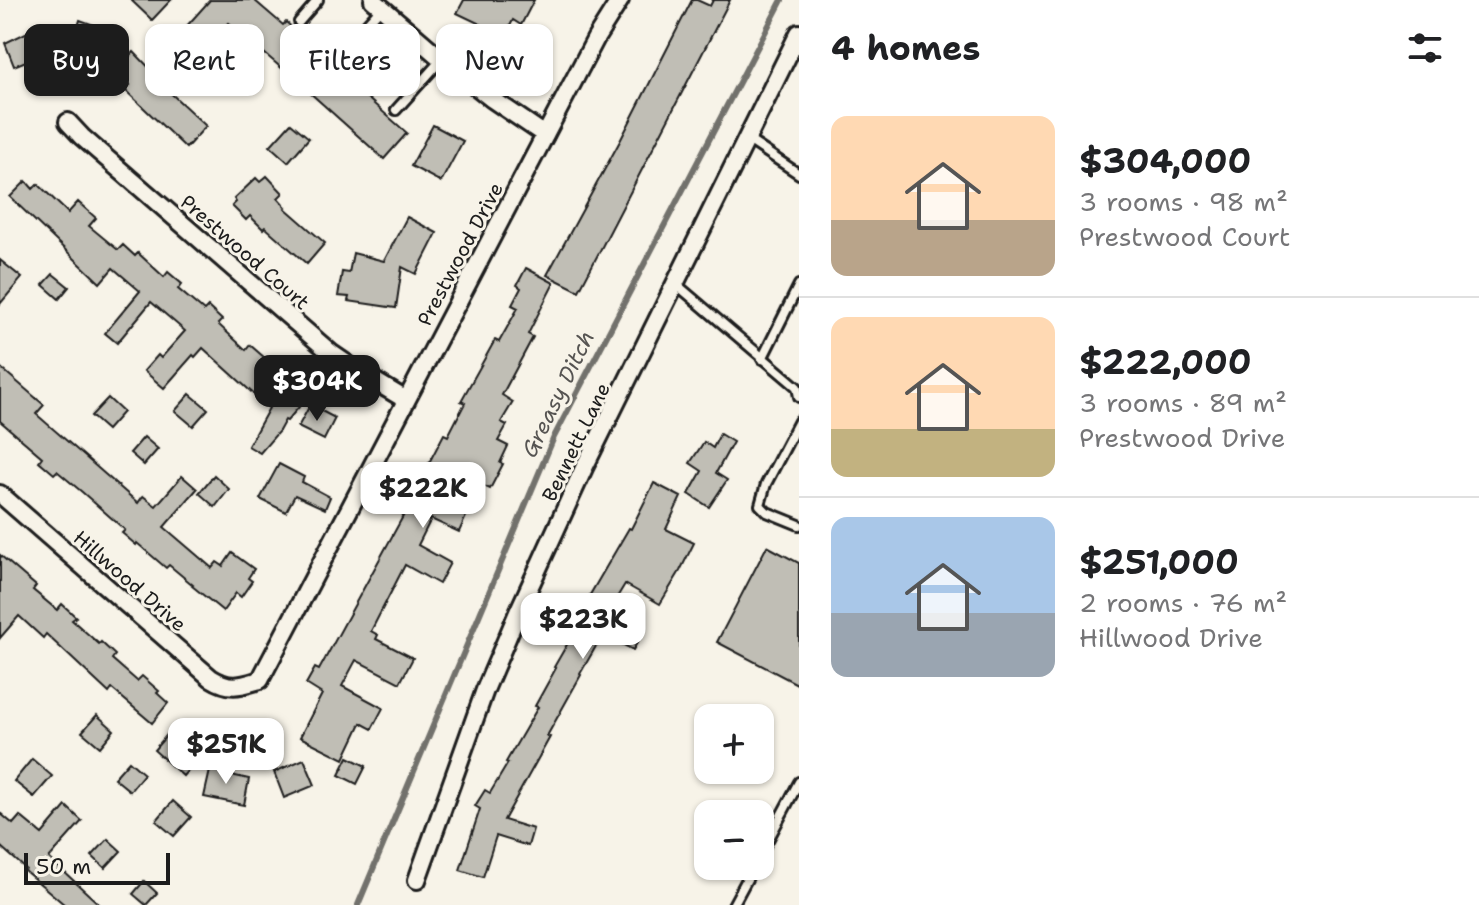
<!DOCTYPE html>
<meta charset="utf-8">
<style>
:root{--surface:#fff;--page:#f2f2f2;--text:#202124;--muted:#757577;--line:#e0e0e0;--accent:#1c1c1c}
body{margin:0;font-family:"Shantell Sans",sans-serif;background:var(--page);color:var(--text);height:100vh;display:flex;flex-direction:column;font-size:30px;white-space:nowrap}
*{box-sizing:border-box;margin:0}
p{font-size:26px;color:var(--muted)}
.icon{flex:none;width:44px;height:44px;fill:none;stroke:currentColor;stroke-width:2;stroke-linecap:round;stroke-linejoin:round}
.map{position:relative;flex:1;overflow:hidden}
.side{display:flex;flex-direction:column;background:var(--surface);width:680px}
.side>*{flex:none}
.banner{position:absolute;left:24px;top:24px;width:654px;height:72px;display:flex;gap:16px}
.fabs{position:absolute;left:694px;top:704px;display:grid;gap:16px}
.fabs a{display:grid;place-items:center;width:80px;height:80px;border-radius:16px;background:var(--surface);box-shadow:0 2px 6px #0004;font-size:40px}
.scale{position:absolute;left:24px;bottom:20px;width:146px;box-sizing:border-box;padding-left:8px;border:4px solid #1c1c1c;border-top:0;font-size:22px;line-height:28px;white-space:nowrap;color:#1c1c1c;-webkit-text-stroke:6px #f7f3e8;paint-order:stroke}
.price{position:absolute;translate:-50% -68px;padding:0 18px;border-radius:16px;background:#fff;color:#222;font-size:26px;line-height:52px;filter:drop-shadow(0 2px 4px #0008)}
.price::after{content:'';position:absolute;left:50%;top:48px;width:24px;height:18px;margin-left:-12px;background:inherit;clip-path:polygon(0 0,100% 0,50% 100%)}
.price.on{background:var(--accent);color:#fff}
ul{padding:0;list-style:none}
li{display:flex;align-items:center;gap:24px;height:200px;padding:0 32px}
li+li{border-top:2px solid var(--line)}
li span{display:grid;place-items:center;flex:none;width:224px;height:160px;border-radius:16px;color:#555}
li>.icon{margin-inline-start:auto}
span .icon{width:96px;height:96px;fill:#fffc;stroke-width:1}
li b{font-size:34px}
h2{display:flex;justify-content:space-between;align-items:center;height:96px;padding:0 32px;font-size:34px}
.tag{padding:0 28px;border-radius:16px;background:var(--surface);box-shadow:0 2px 6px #0004;font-size:28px;line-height:72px}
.tag.on{background:var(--accent);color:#fff}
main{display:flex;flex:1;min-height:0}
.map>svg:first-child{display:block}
</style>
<main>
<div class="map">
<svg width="799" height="905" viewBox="0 0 799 905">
<rect width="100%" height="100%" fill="#f7f3e8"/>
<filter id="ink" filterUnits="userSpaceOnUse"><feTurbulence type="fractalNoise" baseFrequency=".0125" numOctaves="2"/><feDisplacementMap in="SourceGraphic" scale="16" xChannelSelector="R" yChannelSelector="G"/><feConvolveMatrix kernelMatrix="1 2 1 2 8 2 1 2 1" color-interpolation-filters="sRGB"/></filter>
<g filter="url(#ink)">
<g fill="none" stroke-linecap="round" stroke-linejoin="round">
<!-- stream -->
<polyline stroke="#72716c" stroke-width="6" points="358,905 554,437 782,0"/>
</g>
<!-- building -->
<g fill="#c0beb5" stroke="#1c1c1c" stroke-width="2">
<polygon points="131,0 171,0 152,20"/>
<polygon points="210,0 254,0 283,25 286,22 295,30 319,62 322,58 407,133 384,159 299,83 229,23 197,58 176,38"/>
<polygon points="464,0 534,0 521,25 513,20 505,36 457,13"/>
<polygon points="692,0 697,0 710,6 713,0 730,0 579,291 547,275 620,141"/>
<polygon points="80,20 111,31 102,59 71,49"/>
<polygon points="38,27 48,52 14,66 5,43"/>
<polygon points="134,52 165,84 163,86 206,126 186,148 125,90 130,85 115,70"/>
<polygon points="291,123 309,138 288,162 270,146"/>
<polygon points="433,125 463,141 441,182 411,166"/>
<polygon points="267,176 283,193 278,198 286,207 285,208 325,243 307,264 265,227 263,229 250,216 246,220 232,206 236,202 234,199 256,178 260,182"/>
<polygon points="26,181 33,189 38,184 68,213 78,202 96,218 89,226 118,250 123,245 135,256 138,253 164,277 168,272 182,284 178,289 204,311 208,307 222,320 218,324 246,350 250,345 265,358 260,363 275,376 270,382 305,400 287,421 285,420 279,431 260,453 248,446 269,408 203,348 195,357 193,355 164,388 144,371 158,355 161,358 185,331 151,302 117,343 105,333 140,291 113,268 100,283 10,197"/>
<polygon points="407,217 437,233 416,274 402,267 396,308 348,301 349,297 338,296 342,272 349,273 353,253 384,261"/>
<polygon points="0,260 22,278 0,304"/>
<polygon points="526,268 554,283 528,334 533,337 502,395 513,402 501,422 507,425 498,441 508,446 500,463 503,464 490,489 456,473 442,500 468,512 459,532 431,519 418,545 450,563 439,584 405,565 371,631 378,635 376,639 413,658 400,683 356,660 342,686 383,708 372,729 361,723 344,759 300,737 322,694 306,684 315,668 319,670 413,498 411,497 444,434 448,436 465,403 461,401 495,340 499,342 518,308 512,305 521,288 517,285"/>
<polygon points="53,274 69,287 59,299 43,285"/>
<polygon points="0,367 44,405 36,414 138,503 143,496 156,506 182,476 197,489 164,527 212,568 217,562 223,566 232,553 254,569 248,578 252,581 241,597 236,593 223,611 192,586 193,585 169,565 166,568 137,543 136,545 122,533 125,530 82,492 57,471 54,474 39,461 42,457 0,421"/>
<polygon points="190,394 208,409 193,426 175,411"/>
<polygon points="108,398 123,412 107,430 91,416"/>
<polygon points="310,405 335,418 324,440 298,427"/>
<polygon points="720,434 733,442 716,473 727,480 709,507 689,494 702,471 690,463 704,442 713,448"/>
<polygon points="144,437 158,449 144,465 130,453"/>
<polygon points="279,464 304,477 302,482 330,497 325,509 295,495 286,512 260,499"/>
<polygon points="214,475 229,489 215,507 199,493"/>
<polygon points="654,483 681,497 666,529 694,543 680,571 660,604 625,584 605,617 641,636 633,650 603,634 580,674 581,675 547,736 550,737 504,820 533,829 528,846 496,836 483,877 460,870 480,809 475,806 485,790 490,793 508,763 506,762 538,707 535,706 556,668 554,667 588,608 584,605 629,528 631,529"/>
<polygon points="767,546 799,563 799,685 717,642"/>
<polygon points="0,555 36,586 33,590 57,610 62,604 76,617 72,620 99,644 101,642 115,655 112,659 137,681 142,676 159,691 157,693 168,703 152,723 112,689 109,693 46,634 43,638 19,616 0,638"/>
<polygon points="97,715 114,730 100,747 82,732"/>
<polygon points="172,729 187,741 185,743 200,756 183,776 154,750"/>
<polygon points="348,757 366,766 357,784 339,775"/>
<polygon points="32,759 52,776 34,797 14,781"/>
<polygon points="304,759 315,785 284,798 274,772"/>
<polygon points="129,761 144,774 130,791 114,778"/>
<polygon points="211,766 232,770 231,775 249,779 244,805 204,797"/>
<polygon points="173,801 191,817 174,836 156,821"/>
<polygon points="66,806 82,821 49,858 100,905 65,905 25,871 26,869 0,846 0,813 13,824 20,816 42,834"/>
<polygon points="108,839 121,851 105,868 92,856"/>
<polygon points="144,881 157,893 146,905 133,894"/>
</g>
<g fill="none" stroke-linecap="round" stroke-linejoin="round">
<!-- service casing -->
<g stroke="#1c1c1c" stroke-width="14">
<g id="service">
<polyline points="299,22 318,0"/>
<polyline points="342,51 382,7"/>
<polyline points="396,110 442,59"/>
<polyline points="747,139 799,174"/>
<polyline points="676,284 797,387 799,397"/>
<polyline points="762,359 799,285"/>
<polyline points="799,421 766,484 760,505 767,512 799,525"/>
<polyline points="760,855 799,782"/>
<polyline points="733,905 754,866"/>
</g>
</g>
<!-- minor casing -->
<g stroke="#1c1c1c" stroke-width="22">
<g id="minor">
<polyline points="373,0 444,61 492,99 545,135"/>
<polyline points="68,122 82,137 331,353 353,368 406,400"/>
<path d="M0,494L211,678C230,690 240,686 260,680L596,38L620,0"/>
<polyline points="417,880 485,690 519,610 584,468 799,33"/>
</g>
</g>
<!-- service -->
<use href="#service" stroke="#f7f3e8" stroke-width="8"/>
<!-- minor -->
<use href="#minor" stroke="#f7f3e8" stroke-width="16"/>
</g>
</g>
<g text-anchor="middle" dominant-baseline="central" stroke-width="6" stroke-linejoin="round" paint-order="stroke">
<!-- street labels -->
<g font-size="20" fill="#1c1c1c" stroke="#f7f3e8">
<text transform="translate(245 252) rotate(41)">Prestwood Court</text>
<text transform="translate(460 254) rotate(-62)">Prestwood Drive</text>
<text transform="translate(576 442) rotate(-64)">Bennett Lane</text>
<text transform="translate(130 581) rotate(41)">Hillwood Drive</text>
</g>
<!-- water labels -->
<g font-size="22" font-style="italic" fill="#565452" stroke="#f7f3e8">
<text transform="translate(558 394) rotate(-64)">Greasy Ditch</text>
</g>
</g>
</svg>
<div class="fabs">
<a>+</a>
<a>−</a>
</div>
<div class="scale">50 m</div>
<b class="price on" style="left:317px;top:423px">$304K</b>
<b class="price" style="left:423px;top:530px">$222K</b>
<b class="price" style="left:583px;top:661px">$223K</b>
<b class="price" style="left:226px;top:786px">$251K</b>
<div class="banner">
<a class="tag on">Buy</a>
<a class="tag">Rent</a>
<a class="tag">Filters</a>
<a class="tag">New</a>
</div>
</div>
<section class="side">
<h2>4 homes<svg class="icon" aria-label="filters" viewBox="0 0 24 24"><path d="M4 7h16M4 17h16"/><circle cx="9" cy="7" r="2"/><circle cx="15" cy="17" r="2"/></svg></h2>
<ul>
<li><span style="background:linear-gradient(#ffd9b3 65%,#b9a48a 0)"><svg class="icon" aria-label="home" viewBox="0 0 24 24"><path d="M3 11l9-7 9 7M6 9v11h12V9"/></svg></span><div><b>$304,000</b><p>3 rooms · 98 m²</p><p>Prestwood Court</p></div></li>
<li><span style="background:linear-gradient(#ffd9b3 70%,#c2b280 0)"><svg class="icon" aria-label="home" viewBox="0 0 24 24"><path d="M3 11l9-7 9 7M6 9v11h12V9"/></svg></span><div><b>$222,000</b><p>3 rooms · 89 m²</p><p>Prestwood Drive</p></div></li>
<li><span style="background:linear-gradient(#a9c7e8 60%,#9aa5b1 0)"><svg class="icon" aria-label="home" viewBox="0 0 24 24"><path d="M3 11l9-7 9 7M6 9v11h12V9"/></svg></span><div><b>$251,000</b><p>2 rooms · 76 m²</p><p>Hillwood Drive</p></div></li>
</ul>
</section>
</main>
